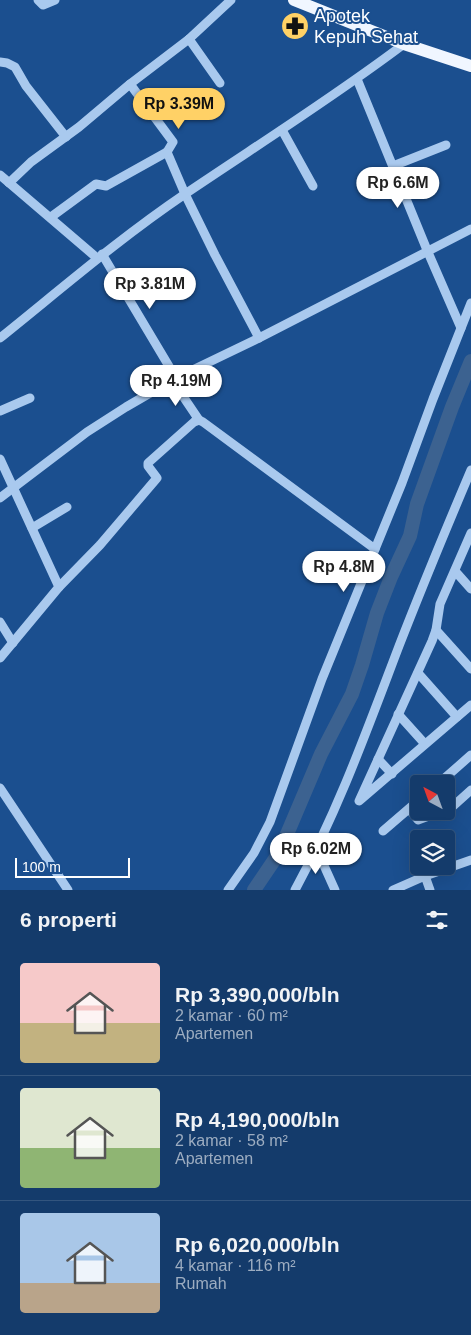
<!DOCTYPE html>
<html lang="id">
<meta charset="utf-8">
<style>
:root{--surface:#143b6b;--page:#214673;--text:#f1f3f6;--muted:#9dadc1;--line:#33557e;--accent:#ffd166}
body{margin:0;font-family:Helvetica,sans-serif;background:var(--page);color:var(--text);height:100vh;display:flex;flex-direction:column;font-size:19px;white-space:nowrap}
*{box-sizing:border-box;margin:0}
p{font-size:16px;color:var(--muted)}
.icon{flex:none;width:28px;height:28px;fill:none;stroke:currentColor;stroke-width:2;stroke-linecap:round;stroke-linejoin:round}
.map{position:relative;height:890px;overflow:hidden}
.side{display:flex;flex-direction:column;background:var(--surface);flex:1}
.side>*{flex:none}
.needle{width:32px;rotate:319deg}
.fabs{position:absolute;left:410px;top:775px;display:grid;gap:10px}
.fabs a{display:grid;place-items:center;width:45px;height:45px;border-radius:5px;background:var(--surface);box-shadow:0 5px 20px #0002,0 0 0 1px var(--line);font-size:25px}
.scale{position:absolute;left:15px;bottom:12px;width:115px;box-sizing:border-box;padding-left:5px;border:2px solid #fff;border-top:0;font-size:14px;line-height:18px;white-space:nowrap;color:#fff;-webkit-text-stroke:4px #1b4f8f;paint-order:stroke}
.price{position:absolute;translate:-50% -42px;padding:0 11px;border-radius:18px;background:#fff;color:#222;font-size:16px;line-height:32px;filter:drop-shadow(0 1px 2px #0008)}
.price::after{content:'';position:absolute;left:50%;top:30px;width:15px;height:11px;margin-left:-8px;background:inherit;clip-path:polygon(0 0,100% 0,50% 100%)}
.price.current{background:var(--accent);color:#111}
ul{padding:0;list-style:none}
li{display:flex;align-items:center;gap:15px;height:125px;padding:0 20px}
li+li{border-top:1px solid var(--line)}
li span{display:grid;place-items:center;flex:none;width:140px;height:100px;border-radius:5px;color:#555}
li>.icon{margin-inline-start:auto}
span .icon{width:60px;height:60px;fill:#fffc;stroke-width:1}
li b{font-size:21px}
h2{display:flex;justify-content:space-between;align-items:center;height:60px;padding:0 20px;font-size:21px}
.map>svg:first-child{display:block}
</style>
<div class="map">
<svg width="471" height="890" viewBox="0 0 471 890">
<rect width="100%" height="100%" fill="#1b4f8f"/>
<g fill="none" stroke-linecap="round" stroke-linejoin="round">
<!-- river -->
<polyline stroke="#3c6290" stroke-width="14" points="254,890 279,853 321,754 352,694 362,665 377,613 391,577 410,536 417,504 452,407 471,361"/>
<!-- minor -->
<g stroke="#a9c9ee" stroke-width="9">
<polyline points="38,0 43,5 55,0"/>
<polyline points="189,39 220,83"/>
<polyline points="0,62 7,63 15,67 26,86 66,137"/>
<polyline points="357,79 427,250 461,328"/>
<polyline points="130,84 173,142 167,152 185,194 215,255 259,338"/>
<polyline points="282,130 313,186"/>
<polyline points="393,166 446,145"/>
<polyline points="0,175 97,258"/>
<polyline points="9,183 31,162 79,127 130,84 189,39 231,0"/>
<polyline points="51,217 96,184 106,186 167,152"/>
<polyline points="102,254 176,378"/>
<path d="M0,338C61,289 120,238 185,194C259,144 334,97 404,44"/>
<polyline points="172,380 199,420"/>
<polyline points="0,411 30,398"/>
<polyline points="0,459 59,587 0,658"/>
<polyline points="0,498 87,432 126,407 176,378 259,338 471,229"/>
<polyline points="32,528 67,507"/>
<polyline points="471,533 440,604 436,630 432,641 359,801 471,705"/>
<polyline points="455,571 471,589"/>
<polyline points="59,587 100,545 157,478 148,466 148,463 194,422 199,420 203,422 375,549"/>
<polyline points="0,622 13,643"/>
<polyline points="436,630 471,669"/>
<polyline points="418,673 457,717"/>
<polyline points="398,714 425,744"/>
<polyline points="378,759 392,774"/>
<polyline points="438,784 471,755"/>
<polyline points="0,788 68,890"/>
<polyline points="409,809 418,820 442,811"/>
<polyline points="446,810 451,808 471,790"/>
<polyline points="383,831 419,800"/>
<polyline points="317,850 335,890"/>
<polyline points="425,876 471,860"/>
<polyline points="228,890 254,853 270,822 322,679 402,483 433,399 471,303"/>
<path d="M295,890C338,811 367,730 399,646C422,587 446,529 471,470"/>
<polyline points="393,890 425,876 430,890"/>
</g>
<!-- major -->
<polyline stroke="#f0f6ff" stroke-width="12" points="294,0 404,44 471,66"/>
</g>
<!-- icons -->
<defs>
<g id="pharmacy-disc" transform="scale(1.4375)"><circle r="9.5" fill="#ffd166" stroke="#1b4f8f"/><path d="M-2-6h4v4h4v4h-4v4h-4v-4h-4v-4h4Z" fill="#111"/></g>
</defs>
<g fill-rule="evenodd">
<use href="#pharmacy-disc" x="295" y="26"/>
</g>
<g text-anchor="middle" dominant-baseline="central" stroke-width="4" stroke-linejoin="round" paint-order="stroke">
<!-- poi labels -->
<g font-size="18" fill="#fff" stroke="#1b4f8f" text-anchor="start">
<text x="314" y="16">Apotek<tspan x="314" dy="21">Kepuh Sehat</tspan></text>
</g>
</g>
</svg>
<div class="fabs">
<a><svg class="needle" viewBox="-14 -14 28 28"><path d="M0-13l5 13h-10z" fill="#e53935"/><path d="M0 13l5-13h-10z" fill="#9dadc1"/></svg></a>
<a><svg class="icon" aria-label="layers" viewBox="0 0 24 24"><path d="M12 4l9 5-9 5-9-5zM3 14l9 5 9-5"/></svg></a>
</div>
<div class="scale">100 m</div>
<b class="price current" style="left:179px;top:130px">Rp 3.39M</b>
<b class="price" style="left:398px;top:209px">Rp 6.6M</b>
<b class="price" style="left:150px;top:310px">Rp 3.81M</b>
<b class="price" style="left:176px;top:407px">Rp 4.19M</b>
<b class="price" style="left:344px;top:593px">Rp 4.8M</b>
<b class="price" style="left:316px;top:875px">Rp 6.02M</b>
</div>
<section class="side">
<h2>6 properti<svg class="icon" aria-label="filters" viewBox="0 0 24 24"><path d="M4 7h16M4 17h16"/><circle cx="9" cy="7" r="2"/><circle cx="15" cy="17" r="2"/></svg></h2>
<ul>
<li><span style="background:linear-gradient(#f6c9c9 60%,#c2b280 0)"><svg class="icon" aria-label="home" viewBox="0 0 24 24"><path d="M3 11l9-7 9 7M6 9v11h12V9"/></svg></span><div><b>Rp 3,390,000/bln</b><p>2 kamar · 60 m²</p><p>Apartemen</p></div></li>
<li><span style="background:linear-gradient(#dfe7d0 60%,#8fb573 0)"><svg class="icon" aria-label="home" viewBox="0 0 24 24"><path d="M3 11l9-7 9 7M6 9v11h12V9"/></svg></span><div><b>Rp 4,190,000/bln</b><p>2 kamar · 58 m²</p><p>Apartemen</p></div></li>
<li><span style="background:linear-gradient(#a9c7e8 70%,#b9a48a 0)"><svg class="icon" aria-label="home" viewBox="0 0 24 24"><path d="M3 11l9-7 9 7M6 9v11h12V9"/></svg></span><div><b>Rp 6,020,000/bln</b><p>4 kamar · 116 m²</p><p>Rumah</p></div></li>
</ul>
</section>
